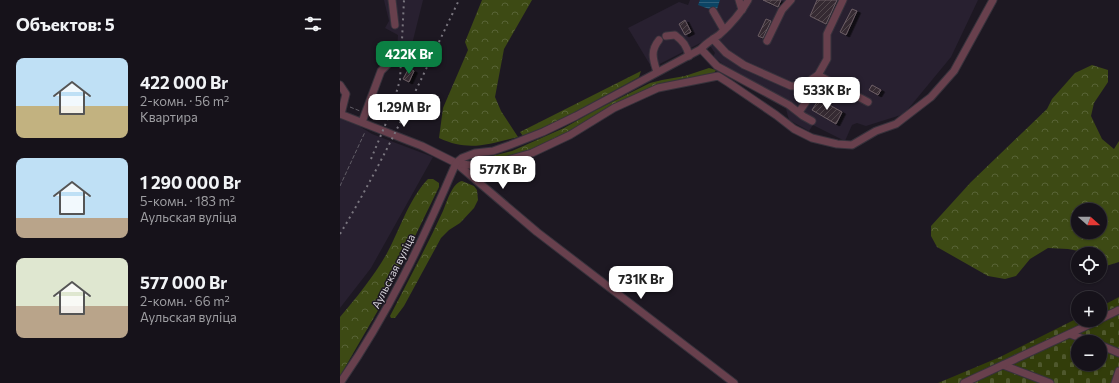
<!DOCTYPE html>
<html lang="ru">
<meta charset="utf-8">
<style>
:root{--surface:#16121a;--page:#1f1b23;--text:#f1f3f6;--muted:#9e9ea2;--line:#353239;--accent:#0b8043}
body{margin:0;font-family:Commissioner,sans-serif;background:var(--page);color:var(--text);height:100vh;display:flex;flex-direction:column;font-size:15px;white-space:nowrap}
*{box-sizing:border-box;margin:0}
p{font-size:13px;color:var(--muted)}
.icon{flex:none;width:22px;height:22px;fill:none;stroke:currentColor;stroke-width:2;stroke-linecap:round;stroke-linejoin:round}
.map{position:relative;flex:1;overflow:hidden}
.sheet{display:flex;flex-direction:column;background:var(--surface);width:340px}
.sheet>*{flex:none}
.needle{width:26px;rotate:111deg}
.buttons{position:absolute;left:731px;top:203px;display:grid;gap:8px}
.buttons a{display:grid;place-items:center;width:36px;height:36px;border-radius:50%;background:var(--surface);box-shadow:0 1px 3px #0004,0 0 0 1px var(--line);font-size:20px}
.price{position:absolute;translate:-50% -34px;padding:0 9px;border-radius:8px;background:#fff;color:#222;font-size:13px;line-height:26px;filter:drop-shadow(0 1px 2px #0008)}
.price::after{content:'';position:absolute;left:50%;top:24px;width:12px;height:9px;margin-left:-6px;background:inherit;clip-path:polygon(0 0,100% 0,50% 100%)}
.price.selected{background:var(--accent);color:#fff}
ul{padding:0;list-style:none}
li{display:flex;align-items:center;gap:12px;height:100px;padding:0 16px}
li span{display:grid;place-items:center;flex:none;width:112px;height:80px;border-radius:8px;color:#555}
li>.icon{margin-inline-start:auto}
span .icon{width:48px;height:48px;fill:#fffc;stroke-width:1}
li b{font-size:17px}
h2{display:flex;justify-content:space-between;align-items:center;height:48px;padding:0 16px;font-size:17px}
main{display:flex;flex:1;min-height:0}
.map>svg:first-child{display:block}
</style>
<main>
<section class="sheet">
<h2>Объектов: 5<svg class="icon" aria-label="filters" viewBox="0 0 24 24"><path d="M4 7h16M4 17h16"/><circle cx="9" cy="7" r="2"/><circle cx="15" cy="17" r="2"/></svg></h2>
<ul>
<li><span style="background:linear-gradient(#bfe0f5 60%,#c2b280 0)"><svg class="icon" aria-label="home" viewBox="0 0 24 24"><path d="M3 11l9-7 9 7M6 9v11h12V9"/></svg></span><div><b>422 000 Br</b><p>2-комн. · 56 m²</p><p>Квартира</p></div></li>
<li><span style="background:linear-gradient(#bfe0f5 75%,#b9a48a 0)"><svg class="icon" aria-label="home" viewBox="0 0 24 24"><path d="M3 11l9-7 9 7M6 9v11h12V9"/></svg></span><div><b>1 290 000 Br</b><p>5-комн. · 183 m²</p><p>Аульская вуліца</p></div></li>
<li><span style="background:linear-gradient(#dfe7d0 60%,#b9a48a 0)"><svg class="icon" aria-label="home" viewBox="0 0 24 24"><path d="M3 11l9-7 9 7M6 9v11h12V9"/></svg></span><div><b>577 000 Br</b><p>2-комн. · 66 m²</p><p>Аульская вуліца</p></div></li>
</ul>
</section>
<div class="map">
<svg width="779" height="383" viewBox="0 0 779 383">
<defs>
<pattern id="forest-crowns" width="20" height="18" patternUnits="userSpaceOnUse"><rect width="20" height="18" fill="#3d4a14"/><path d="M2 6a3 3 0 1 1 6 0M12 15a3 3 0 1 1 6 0" fill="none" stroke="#586336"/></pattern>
<pattern id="cemetery-stones" width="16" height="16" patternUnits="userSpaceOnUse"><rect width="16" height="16" fill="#323d0a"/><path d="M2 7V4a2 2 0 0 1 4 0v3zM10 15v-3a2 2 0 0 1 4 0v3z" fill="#4f582d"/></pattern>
<pattern id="water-rules" width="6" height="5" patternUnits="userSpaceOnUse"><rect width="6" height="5" fill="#0c4565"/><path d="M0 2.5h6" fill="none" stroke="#2f5f7a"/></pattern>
<pattern id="building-hatch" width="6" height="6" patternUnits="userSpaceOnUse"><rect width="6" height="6" fill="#362a31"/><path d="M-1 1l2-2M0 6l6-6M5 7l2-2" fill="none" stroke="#52484e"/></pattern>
<filter id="shadow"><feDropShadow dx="3.5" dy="2" stdDeviation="0" flood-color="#0009"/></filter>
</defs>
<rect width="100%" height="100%" fill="#1d1822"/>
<!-- built -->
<g fill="#282030">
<polygon points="44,0 83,0 70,52 57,50 58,35 45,28 49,21"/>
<polygon points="350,0 638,0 611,57 564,114 526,126 517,123 512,125 505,141 473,125 469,131 449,120 446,109 450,102 383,64 373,57 375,53 366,40 312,68 288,28 339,2 348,5"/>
<polygon points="0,117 11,121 32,134 93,157 31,268 0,308"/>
</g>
<!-- forest -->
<g fill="url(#forest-crowns)" fill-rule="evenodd">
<path d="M142,0H192L164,49L155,97L161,111L178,137C148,144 129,152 99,138L103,108L128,50L125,42Z"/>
<path d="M752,65L768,70V82L754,103L751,116L762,139L774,149L779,141V262L766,266L760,264V254H750L749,253L728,249L708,248L690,259L676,276L665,279L648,276L597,247L591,236V226L631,182L707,109L712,99L735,73ZM738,210H760V232H738Z"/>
<polygon points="369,68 376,70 374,73 318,86 191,151 158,160 140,159 172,151 224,128 258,109 310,83 322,80 345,76"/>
<polygon points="301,71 299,77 223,119 183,136 180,132"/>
<path d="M88,179H93L99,183V187L44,300L0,376V317C17,297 33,277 46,255C60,230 68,200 88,179Z"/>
<path d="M122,181L134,186L137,190L138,200L134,208L120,223L109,230L101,238L64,306L55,318H51L50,316C68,281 87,246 103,211C107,202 112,183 122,181Z"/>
</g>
<!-- cemetery -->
<path fill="url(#cemetery-stones)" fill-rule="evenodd" d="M779,297V383H598L660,357L738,318V320H760V307ZM738,342H760V364H738Z"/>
<!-- water -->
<polygon fill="url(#water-rules)" points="360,0 380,0 377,9 372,10 358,5"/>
<!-- building -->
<g fill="url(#building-hatch)" stroke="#6b5d64" filter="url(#shadow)">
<polygon points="423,0 441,0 438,7"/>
<polygon points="477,0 497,0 486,24 470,16"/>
<polygon points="512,9 517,11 506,35 500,32"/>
<polygon points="426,19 431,21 423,38 418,36"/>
<polygon points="345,20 351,32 345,35 339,24"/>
<polygon points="69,68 74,71 69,82 63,79"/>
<polygon points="532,85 541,90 538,95 529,90"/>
<polygon points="479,99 502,112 496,124 472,110"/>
</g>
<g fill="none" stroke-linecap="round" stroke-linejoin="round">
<!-- minor casing -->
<g stroke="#37323c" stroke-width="9">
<g id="minor">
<polyline points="52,0 55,25"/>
<polyline points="399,0 402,10"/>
<polyline points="373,11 384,30"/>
<path d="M326,36L335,35C343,41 347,46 349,56"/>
<polyline points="373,39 386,53 404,65 451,86 462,86 478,75 487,59 487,34 503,0"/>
<polyline points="427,41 442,10 451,0"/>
<polyline points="361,49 377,66 449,105 463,116 472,121"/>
<path d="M317,72C313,59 310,51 319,40"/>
<polyline points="478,75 528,102"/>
<polyline points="0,85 6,94 1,114"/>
<polyline points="459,112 477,86 483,88 488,93 486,98"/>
<polyline points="0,114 82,146 116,163 197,232 394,383"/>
<polyline points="22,122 41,71 49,63 58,60"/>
<polyline points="116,163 129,165 154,164 192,153 230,135 274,108 318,88 378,76 389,83 436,115 454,129 472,138 497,144 512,145 536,131 556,124 591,97 614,71 653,0"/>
<path d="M116,163L122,158L135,153L153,151L170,145L203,132L236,116L361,49C366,43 372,40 379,35C390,25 401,13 408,0"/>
<polyline points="760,319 779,310"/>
<polyline points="730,334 751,342"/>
<polyline points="760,345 779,353"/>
<polyline points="663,365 710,383"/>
<path d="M0,383C47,316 84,238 116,163"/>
<polyline points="624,383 759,320"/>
<polyline points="775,383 779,371"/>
</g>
</g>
<!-- path -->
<g stroke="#625e67" stroke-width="1" stroke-dasharray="4 2" stroke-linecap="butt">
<polyline points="10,107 20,111"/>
<polyline points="0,186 25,132"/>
</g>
<!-- minor -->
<use href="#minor" stroke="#68404d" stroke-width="7"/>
<!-- rail -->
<g stroke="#7a767f" stroke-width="2" stroke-dasharray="2 4" stroke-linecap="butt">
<polyline points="31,159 51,111 60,80 64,0"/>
<path d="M0,234C45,159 81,79 119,0"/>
</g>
</g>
<g text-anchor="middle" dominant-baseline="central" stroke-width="3" stroke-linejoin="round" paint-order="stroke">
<!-- street labels -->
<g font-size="11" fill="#d7d4db" stroke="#1d1822">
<text transform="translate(53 271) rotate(-63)">Аульская вуліца</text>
</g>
</g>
</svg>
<div class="buttons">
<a><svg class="needle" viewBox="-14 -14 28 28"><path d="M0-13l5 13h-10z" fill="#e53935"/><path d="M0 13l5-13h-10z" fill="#9e9ea2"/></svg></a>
<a><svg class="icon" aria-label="locate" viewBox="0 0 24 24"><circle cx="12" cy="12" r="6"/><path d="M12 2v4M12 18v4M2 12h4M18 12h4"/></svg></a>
<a>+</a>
<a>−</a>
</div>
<b class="price selected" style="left:69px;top:75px">422K Br</b>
<b class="price" style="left:487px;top:111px">533K Br</b>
<b class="price" style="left:64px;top:128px">1.29M Br</b>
<b class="price" style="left:163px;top:190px">577K Br</b>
<b class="price" style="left:301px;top:300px">731K Br</b>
</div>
</main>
